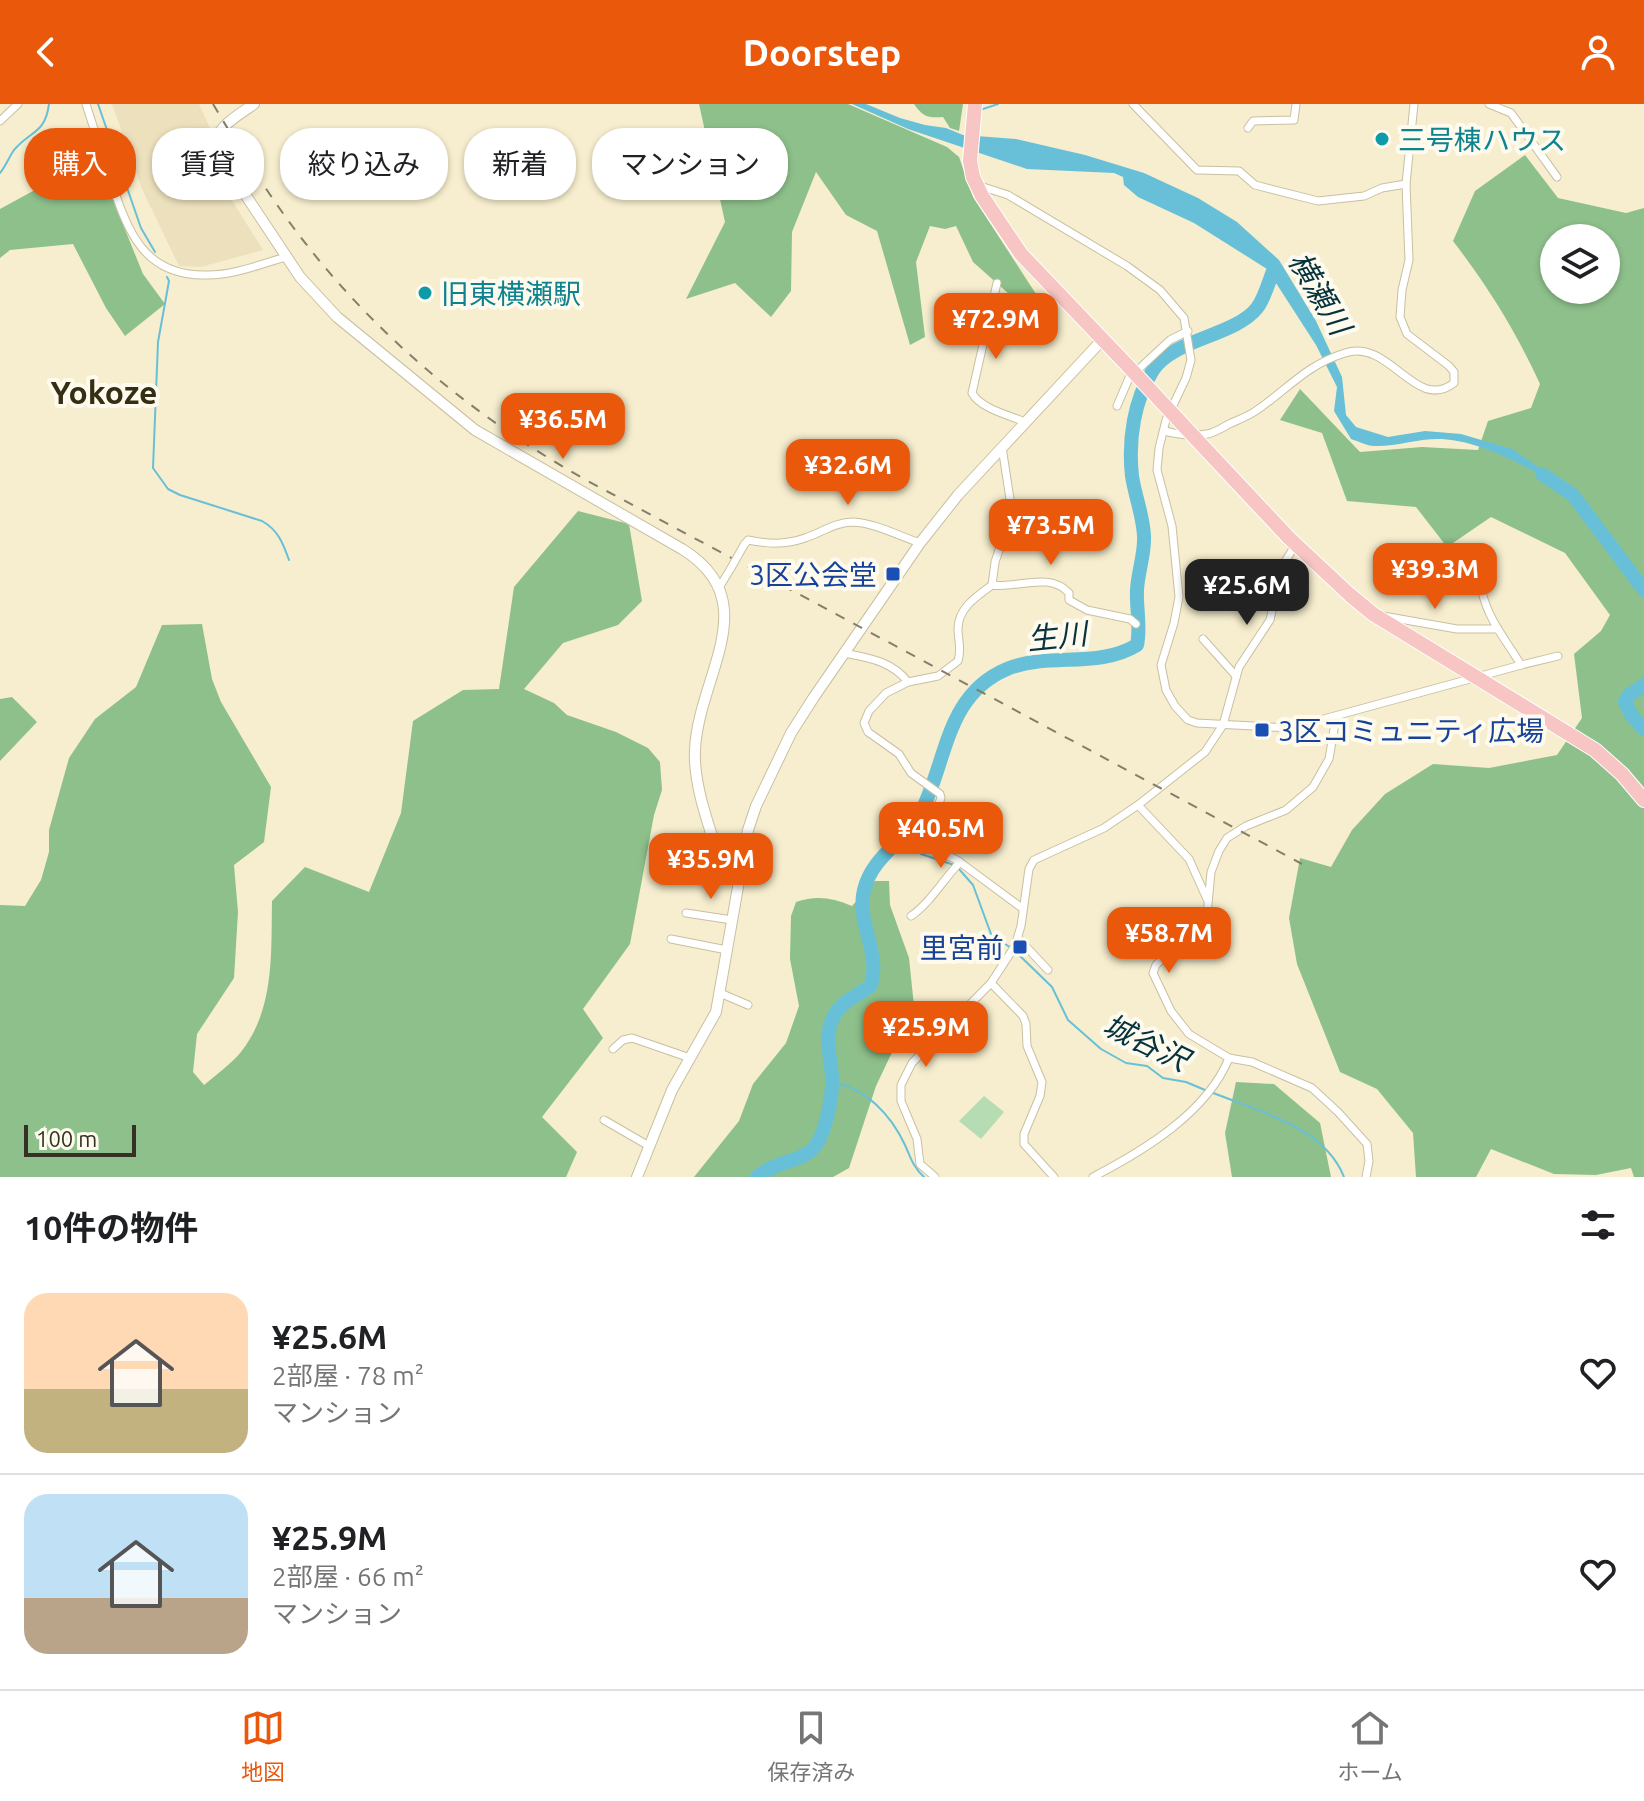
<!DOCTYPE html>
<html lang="ja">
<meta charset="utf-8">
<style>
:root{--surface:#fff;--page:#f2f2f2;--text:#202124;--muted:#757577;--line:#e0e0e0;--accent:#ea580c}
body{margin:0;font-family:Ubuntu,"Noto Sans JP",sans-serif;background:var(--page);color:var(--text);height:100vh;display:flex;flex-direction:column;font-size:30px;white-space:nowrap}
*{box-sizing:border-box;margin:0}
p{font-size:26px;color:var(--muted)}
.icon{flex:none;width:44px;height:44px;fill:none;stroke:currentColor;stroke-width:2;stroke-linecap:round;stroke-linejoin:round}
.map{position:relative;height:1073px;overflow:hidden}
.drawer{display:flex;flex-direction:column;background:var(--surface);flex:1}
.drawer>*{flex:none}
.guide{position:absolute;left:24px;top:24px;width:800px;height:72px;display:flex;gap:16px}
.tools{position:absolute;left:1540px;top:120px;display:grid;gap:16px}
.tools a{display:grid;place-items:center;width:80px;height:80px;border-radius:50%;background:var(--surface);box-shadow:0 2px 6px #0004;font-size:40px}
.scale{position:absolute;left:24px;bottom:20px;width:112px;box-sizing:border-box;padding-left:8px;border:4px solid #353125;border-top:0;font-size:22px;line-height:28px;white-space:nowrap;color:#353125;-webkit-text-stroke:6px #fefbee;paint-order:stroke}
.price{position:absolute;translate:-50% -68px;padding:0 18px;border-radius:16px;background:var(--accent);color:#fff;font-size:26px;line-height:52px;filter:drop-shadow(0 2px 4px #0008)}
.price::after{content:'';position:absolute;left:50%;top:48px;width:24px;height:18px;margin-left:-12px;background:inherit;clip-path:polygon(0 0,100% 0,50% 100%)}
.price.current{background:#222;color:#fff}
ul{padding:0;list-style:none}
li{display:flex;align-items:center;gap:24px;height:200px;padding:0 24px}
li+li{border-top:2px solid var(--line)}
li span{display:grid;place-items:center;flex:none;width:224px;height:160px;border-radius:24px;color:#555}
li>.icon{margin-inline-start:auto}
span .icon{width:96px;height:96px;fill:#fffc;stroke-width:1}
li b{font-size:34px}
h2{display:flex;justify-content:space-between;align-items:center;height:96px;padding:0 24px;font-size:34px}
.tag{padding:0 28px;border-radius:32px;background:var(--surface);box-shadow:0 2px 6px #0004;font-size:28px;line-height:72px}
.tag.current{background:var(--accent);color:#fff}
header{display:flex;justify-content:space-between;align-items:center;height:104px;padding:0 24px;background:var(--accent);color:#fff;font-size:36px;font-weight:700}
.tabs{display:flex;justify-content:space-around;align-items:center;height:112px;border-top:2px solid var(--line);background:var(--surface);font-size:22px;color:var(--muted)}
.tabs a{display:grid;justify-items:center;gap:4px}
.tabs .current{color:var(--accent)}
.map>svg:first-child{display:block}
</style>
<header><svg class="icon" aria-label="back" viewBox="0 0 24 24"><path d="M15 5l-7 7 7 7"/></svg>Doorstep<svg class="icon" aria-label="person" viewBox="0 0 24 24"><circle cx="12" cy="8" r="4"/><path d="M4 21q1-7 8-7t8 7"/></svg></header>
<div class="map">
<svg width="1644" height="1073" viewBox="0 0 1644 1073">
<rect width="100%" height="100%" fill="#f6eece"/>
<!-- built -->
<polygon fill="#ece1bc" points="112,0 199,0 210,24 206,41 218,74 263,146 201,163 179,162 142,85"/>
<!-- green -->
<polygon fill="#b6dcb3" points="984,992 1004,1008 981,1035 959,1017"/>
<!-- forest -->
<g fill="#8ec08b" fill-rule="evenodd">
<polygon points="699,0 848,0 947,43 959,53 973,93 1036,190 1019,199 973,158 956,122 945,125 930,122 916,158 925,233 910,241 877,127 846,111 816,68 792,128 791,187 771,213 735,179 686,195 725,118"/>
<path d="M914,0H963L959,27L950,24L943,13C928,14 923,13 914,0Z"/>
<polygon points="93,46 143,170 165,200 125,232 106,204 73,140 10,146 0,154 0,105 44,81 63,49"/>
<path d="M1525,51L1558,94L1626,109L1644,104V1073H1634L1631,1064L1596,1071L1554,1070L1491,1045L1476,1073H1416L1413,1029L1377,985L1340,968L1297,860L1289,814L1300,754L1331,763L1352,726L1385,690L1433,660L1489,664L1557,651L1582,614L1574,550L1601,527L1610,511L1565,449L1491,413L1447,443L1416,403L1347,397L1322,329L1280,316L1300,285L1360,348L1422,343L1478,346L1488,317L1531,304L1540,280C1515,226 1489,184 1453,137L1475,87ZM1554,134H1606V186H1554Z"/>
<path d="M578,407L629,420L642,497L618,521L563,539L524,585L554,599L567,611L616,628L648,644L660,658L662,686L654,711L630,840L583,905L603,934L542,1013L577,1048L566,1073H0V801L25,802L41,776L49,748V726L69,654L95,615L136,583L162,521L202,520L212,575L221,598L271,683L264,738L234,761L238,808L234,874L197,930L193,968L204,981C216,971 231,960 241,948C275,905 271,848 272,797L305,763L369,788L401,709L413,617L463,586L499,585L514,483Z"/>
<polygon points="12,593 37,618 0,657 0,595"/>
<path d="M875,777H889L890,801L909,854L914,902L876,982L849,1064L833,1073H694L739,1017L753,980L786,939L799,902L790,855L791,812L796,798C817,791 832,794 852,802Z"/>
<polygon points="1236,978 1274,980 1320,1019 1331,1073 1232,1073 1225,1029"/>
</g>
<!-- water -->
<path fill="#67c0d8" d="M852,0H866L900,14L925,21L946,24L963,31L1016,35L1085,51L1144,69L1198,94L1237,118L1279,156L1316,217L1342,273L1346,311L1356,323L1388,333L1425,327L1461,330L1512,345L1568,383C1527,366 1488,338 1442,335C1419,334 1395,343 1374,342C1367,342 1358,337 1351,335L1334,307L1337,283L1316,241L1267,165L1194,119L1138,93L1124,81L1123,73L1114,69L1027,65L908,25Z"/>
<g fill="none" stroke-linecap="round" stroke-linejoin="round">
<!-- stream -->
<g stroke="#67c0d8" stroke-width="2">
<polyline points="98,0 141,124 155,148"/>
<polyline points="980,6 998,0"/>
<path d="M0,69C6,62 9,53 14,46C31,26 45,30 49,0"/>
<path d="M167,173L169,177L158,238L153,364L168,385L180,391L262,417C278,426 283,439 289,456"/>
<polyline points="899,734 921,750 954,761"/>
<polyline points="959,765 973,781 991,830 1011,844"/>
<polyline points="1016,848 1052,883 1068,916 1101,945 1126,959 1147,962 1163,974 1186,978 1205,986"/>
<path d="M832,978C866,984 891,1011 905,1041C911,1054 913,1063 924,1073"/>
<path d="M1211,988C1257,1007 1324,1022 1344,1073"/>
</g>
<!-- river -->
<g stroke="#67c0d8" stroke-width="14">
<polyline points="1542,370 1573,391 1644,486"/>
<polyline points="1644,581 1629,591 1625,598 1632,612 1644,625"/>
<path d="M757,1073C774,1057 805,1058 816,1041C826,1027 833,991 832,974C831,952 822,928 837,907C845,895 860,891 871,881C881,848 856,819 864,786C872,752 906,737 921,708C947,658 945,591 1007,565C1049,548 1098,565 1137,541C1141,522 1136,504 1137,486C1138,467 1145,450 1144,432C1143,411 1135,392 1132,372C1128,336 1134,296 1153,266C1173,235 1235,232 1257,204C1265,194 1269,176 1274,165"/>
</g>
<!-- street casing -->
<g stroke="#c8c0a1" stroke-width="9">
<g id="street">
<path d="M86,0C94,26 103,51 111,77C128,128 144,173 208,171C234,171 261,160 286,153"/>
<polyline points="1133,0 1197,66 1239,67 1255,81 1318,97 1364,92 1382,84 1406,80"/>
<polyline points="1489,0 1511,9 1557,73"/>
<polyline points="0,17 18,0"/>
<polyline points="1248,24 1253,17 1294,16 1296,0"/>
<path d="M977,81L1008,91L1127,162L1160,186L1184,214L1191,256L1186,274L1166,316L1159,344L1157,366L1172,422L1179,493L1174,519L1161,561L1166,586L1175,602L1188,616L1197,619L1291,624L1521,561C1506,536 1489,517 1482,488"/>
<path d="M997,179L972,289C981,305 1009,311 1025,318"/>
<polyline points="1117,302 1129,274 1170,236 1188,227"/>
<path d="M1164,327C1178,330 1192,333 1207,330C1214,329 1222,324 1229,320C1238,316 1249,312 1257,306C1288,285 1306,261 1345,249C1390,234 1415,309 1454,279V268L1449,262L1407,230L1400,213L1402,186L1409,156L1406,80L1414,0"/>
<path d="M1002,343L1012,408L995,458L992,481C977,492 958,504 958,525C958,537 962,545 958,557L938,572L908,578L886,589L869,607L864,619L868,628L899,650L911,669L940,690L941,694L930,722V744L957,756L1022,804"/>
<path d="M744,441L748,436C768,440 785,441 805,434C821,429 835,418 853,418C875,419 899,432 920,439"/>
<path d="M992,481C1017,485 1049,467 1069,489V496L1087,506L1130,515L1136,520"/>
<polyline points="720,482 731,464"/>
<polyline points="1383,512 1457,525 1496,525"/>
<polyline points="1203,535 1236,572"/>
<path d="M844,549C869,554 892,557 908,578"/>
<polyline points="1521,561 1558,552"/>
<polyline points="1336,613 1329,655 1313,683 1286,706 1246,722 1227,734 1219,747 1211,768 1207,811 1156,861 1153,869 1171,907 1189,930 1229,954 1252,958 1312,984 1338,1008 1367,1040 1369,1057 1366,1073"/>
<polyline points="1138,701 1189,755 1207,795"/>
<polyline points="686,809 732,816"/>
<path d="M911,812C930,799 943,776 960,758"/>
<polyline points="1018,834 1048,866"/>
<polyline points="671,835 727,846"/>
<polyline points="991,879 1023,912 1026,920 1027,942 1042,978 1040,992 1024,1030 1024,1040 1054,1073"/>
<polyline points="720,889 748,901"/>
<polyline points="613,945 623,936 632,934 690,954"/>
<polyline points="604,1016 649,1042"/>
<polyline points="935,1073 920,1060 917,1035 901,997 901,981 912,959 991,879 1015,842 1021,822 1029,765 1034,756 1104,724 1138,701 1205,648 1223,621 1239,563 1270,516 1281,464 1296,440"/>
<path d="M1093,1073C1143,1047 1207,1009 1229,954"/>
</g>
</g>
<!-- secondary casing -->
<g stroke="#c8c0a1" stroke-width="12">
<g id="secondary">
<path d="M254,0C239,11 213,24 215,45L300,173L337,213L475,326L682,445C767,497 698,572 695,646C693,683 712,730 723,766L729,772L738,775"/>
<polyline points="637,1073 672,986 716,908 748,726 756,702 791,629 814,593 920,439 958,391 1103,235"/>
</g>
</g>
<!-- highway casing -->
<g stroke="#fff" stroke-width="16">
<g id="highway">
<polyline points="975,0 970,57 973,73 982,92 1021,150 1128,262"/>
<polyline points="1213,353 1289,434 1350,491 1373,510 1595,646 1622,670 1644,696"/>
</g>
</g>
<!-- street -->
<use href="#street" stroke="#fff" stroke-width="7"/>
<!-- secondary -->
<use href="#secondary" stroke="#fff" stroke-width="10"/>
<!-- highway -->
<use href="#highway" stroke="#f6c5c4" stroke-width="14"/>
<!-- rail -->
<path stroke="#847e6a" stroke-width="2" stroke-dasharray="10 10" stroke-linecap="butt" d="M213,0C238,42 264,84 293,123C371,228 472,312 586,376L1302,760"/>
<!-- street-bridge casing -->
<g stroke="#c8c0a1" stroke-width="9" stroke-linecap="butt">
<polyline id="street-bridge" points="731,464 744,441"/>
</g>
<!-- highway-bridge casing -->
<g stroke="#fff" stroke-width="16" stroke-linecap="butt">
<polyline id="highway-bridge" points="1128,262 1213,353"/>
</g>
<!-- street-bridge -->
<use href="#street-bridge" stroke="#fff" stroke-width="7"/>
<!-- highway-bridge -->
<use href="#highway-bridge" stroke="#f6c5c4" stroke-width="14"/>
</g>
<!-- markers -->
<g fill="#0f9aa8" stroke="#fefbee" stroke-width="3">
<circle cx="1382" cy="35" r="8"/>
<circle cx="425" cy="189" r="8"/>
</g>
<g fill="#1a4fb4" stroke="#fefbee" stroke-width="3">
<rect x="885" y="462" width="16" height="16" rx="4"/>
<rect x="1254" y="618" width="16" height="16" rx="4"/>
<rect x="1012" y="835" width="16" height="16" rx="4"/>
</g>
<g text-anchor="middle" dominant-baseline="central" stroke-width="8" stroke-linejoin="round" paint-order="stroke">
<!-- culture labels -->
<g font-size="28" fill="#0d838f" stroke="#fefbee" text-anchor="start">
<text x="1398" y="35">三号棟ハウス</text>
<text x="441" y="189">旧東横瀬駅</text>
</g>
<!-- transit labels -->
<g font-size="28" fill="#164399" stroke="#fefbee" text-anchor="end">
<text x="877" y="470">3区公会堂</text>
<text x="1278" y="626" text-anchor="start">3区コミュニティ広場</text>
<text x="1004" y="843">里宮前</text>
</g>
<!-- water labels -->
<g font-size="30" font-style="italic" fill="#06333d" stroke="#fefbee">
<text transform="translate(1320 189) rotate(59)">横瀬川</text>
<text transform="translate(1057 532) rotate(-6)">生川</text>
<text transform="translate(1146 938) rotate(26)">城谷沢</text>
</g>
<!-- quarter labels -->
<g font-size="32" font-weight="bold" fill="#352e14" stroke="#fefbee">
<text x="104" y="288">Yokoze</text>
</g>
</g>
</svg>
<div class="tools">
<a><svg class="icon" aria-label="layers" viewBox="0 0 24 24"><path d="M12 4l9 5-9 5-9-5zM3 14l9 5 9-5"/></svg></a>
</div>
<div class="scale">100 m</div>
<b class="price" style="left:996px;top:257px">¥72.9M</b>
<b class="price" style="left:563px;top:357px">¥36.5M</b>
<b class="price" style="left:848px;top:403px">¥32.6M</b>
<b class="price" style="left:1051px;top:463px">¥73.5M</b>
<b class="price" style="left:1435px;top:507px">¥39.3M</b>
<b class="price current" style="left:1247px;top:523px">¥25.6M</b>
<b class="price" style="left:941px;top:766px">¥40.5M</b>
<b class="price" style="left:711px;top:797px">¥35.9M</b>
<b class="price" style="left:1169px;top:871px">¥58.7M</b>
<b class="price" style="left:926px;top:965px">¥25.9M</b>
<div class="guide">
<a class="tag current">購入</a>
<a class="tag">賃貸</a>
<a class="tag">絞り込み</a>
<a class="tag">新着</a>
<a class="tag">マンション</a>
</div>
</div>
<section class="drawer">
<h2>10件の物件<svg class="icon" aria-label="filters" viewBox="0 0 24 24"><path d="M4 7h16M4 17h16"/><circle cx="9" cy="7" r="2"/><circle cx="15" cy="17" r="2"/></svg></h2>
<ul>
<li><span style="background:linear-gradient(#ffd9b3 60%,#c2b280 0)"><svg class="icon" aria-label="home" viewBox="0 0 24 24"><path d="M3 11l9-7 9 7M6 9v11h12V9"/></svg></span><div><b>¥25.6M</b><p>2部屋 · 78 m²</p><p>マンション</p></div><svg class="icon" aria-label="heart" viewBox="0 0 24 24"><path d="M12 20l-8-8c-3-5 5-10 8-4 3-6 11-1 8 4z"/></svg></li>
<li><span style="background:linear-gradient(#bfe0f5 65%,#b9a48a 0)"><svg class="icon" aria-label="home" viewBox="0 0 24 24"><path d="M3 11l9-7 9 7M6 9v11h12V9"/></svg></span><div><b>¥25.9M</b><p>2部屋 · 66 m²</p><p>マンション</p></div><svg class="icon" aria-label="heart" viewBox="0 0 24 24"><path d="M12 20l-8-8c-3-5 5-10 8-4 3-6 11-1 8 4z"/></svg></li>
</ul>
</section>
<nav class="tabs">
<a class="current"><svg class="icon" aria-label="map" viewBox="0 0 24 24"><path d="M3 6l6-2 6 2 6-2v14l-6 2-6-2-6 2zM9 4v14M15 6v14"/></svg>地図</a>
<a><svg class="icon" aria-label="saved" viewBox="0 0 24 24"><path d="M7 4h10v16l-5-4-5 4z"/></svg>保存済み</a>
<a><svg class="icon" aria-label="home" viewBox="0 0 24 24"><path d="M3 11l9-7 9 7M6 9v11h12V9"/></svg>ホーム</a>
</nav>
